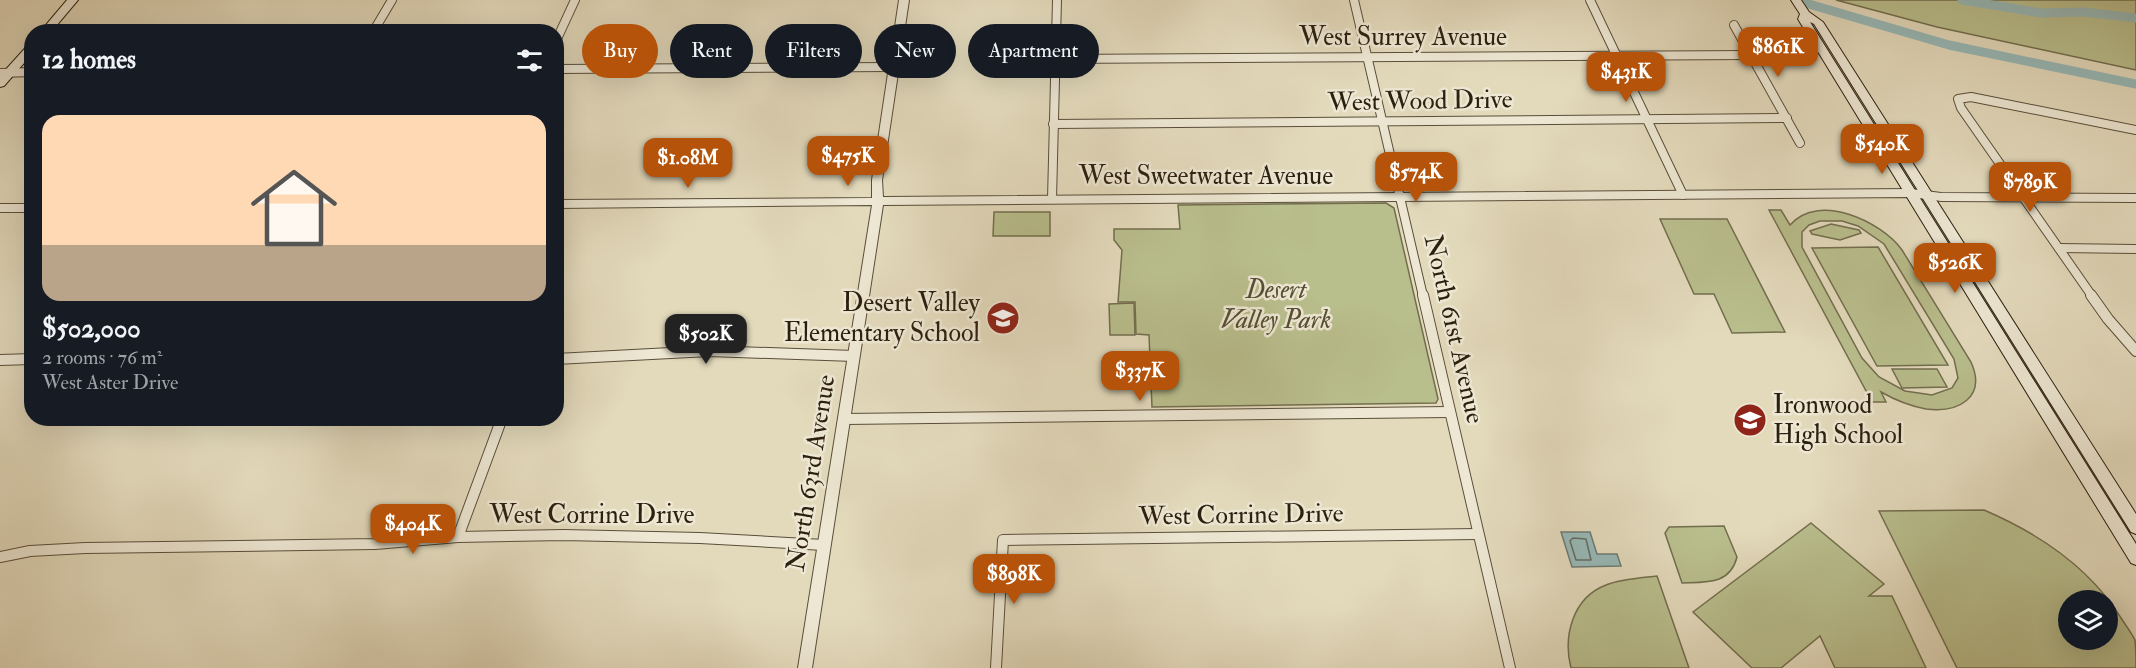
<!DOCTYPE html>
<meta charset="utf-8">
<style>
:root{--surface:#171b24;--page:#242831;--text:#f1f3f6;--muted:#9ea1a6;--line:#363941;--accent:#b45309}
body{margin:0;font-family:"IM FELL Double Pica",serif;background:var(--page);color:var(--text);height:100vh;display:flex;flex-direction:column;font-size:22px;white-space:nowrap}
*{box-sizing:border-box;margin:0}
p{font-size:20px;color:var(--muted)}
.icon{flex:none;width:33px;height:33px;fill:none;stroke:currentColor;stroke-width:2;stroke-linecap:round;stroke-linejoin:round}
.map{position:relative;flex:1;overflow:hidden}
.drawer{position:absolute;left:24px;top:24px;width:540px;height:402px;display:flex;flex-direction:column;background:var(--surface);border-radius:24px;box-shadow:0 6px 24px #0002}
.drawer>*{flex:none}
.hud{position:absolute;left:582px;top:24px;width:570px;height:54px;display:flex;gap:12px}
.controls{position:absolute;left:2058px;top:590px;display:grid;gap:12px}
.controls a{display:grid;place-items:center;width:60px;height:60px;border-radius:50%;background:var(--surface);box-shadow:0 6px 24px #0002;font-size:30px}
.price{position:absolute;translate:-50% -51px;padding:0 14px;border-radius:12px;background:var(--accent);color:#fff;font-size:20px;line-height:39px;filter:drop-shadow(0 2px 3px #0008)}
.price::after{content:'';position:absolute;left:50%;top:36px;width:18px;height:14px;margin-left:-9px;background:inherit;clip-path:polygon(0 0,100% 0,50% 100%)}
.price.on{background:#222;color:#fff}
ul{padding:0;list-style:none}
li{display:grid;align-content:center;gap:12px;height:318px;padding:0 18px}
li+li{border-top:2px solid var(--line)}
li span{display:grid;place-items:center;height:186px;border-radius:18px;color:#555}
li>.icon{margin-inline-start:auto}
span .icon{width:108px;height:108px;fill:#fffc;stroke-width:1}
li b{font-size:26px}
h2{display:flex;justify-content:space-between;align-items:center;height:72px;padding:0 18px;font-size:26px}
.chip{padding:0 21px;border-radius:27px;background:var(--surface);box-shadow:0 6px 24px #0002;font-size:21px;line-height:54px}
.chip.on{background:var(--accent);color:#fff}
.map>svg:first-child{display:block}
</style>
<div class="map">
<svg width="2136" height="668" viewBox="0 0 2136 668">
<rect width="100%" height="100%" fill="#e3dabc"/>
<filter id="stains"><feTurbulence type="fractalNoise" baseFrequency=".00333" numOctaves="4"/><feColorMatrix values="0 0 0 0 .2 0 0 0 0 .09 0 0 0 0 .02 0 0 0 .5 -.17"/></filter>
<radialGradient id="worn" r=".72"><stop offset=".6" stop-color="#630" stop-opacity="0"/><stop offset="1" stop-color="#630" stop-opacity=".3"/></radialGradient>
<!-- green -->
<g fill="#b9be8d" stroke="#726e4e" stroke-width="1.5" fill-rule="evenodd">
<polygon points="1836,0 2136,0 2136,70 1937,27"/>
<polygon points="1386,203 1394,208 1438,399 1436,403 1152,407 1149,335 1136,334 1135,302 1118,302 1122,250 1114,240 1114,229 1180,229 1178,205"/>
<path d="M1769,210H1781L1790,225C1818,192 1881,221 1902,250L1971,362C1987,398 1958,413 1926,409C1910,406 1895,400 1881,392L1886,402H1872ZM1820,221H1842L1858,226L1884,244L1954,359L1958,378L1952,388L1932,395L1905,391L1879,377L1862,358L1802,247V232L1809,225Z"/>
<polygon points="994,212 1050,212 1050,236 993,236"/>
<polygon points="1660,219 1727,219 1785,332 1732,333 1714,294 1694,294"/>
<polygon points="1831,224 1859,230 1861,233 1840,240 1812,234 1810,231"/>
<polygon points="1878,247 1948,365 1877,366 1812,248"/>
<polygon points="1134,303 1135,335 1110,335 1109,304"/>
<polygon points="1892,369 1937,369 1947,387 1902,388"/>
<path d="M1984,510C2040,534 2091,568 2123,621C2127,627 2132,634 2135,640C2136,648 2136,660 2136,668H1957L1879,511ZM2068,600H2108V639H2068Z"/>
<polygon points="1811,523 1884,584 1869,596 1892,596 1926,668 1835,668 1820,636 1781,668 1752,668 1693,612"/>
<path d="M1724,526L1737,557C1730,585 1706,582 1682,583L1665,533L1669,527Z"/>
<path d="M1657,576L1689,668H1571C1563,637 1572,598 1606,585C1621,579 1640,578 1657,576Z"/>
</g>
<!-- water -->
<polygon fill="#97b9b8" stroke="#6c7b74" stroke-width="1.5" points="1561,532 1590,532 1597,554 1617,554 1621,566 1572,567"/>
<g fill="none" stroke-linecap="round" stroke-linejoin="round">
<!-- shore -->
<polygon stroke="#626c63" stroke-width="1.5" points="1573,538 1586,539 1591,560 1576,560 1570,541"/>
<!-- canal -->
<g stroke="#97b9b8" stroke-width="9">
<polyline points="1795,0 1949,45 2136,84"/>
<polyline points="1962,0 2041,13 2084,12 2136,18"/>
</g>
<!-- minor-far1 casing -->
<g stroke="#5a4e3a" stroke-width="10">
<g id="minor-far1">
<polyline points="1354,0 1423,296"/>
<polyline points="1590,0 1683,195"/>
<polyline points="1734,25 1800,143"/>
<polyline points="373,32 392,0"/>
<polyline points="1004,34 1056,34"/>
<polyline points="556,41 575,0"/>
<polyline points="1055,59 1750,55"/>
<polyline points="556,69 893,67"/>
<polyline points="0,73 32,72"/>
<polyline points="1053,124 1787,118"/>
<polyline points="1052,199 1057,0"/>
<polyline points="2059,248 2136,249"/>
<polyline points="2092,296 1961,108 1958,99 1971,97 2136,130"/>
</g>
</g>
<!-- minor casing -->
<g stroke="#5a4e3a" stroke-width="12">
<g id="minor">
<polyline points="1423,295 1510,668"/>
<polyline points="2091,295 2108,319 2136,351"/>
<polyline points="556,359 709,351 854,356"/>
<polyline points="0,360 32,359"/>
<polyline points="844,419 1450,412"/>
<polyline points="458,537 502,418"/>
<polyline points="0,557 30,551 85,548 375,544 458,537 564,535 700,538 824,545"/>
<polyline points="996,668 1003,540 1478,534"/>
</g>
</g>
<!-- tertiary casing -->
<g stroke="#5a4e3a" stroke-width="2">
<g id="tertiary">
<polygon points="899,0 909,0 882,180 883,197 1911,189 1941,193 2136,194 2136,202 1941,201 1911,197 883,205 812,668 798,668 872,205 556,208 556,200 872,198 872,180"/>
<rect x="0" y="204" width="32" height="8"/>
</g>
</g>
<!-- secondary casing -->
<g stroke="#2c1f0e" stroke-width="2">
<g id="secondary">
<polygon points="67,0 78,0 51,32 40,32"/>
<polygon points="1791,0 1801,0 1809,12 1823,22 2136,514 2136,534 2131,532 1814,24 1810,22 2136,544 2136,565 2131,563 1798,19 1800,14"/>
<polygon points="32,44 32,54 4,86 0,87 0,76 28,45"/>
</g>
</g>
<!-- minor-far1 -->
<use href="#minor-far1" stroke="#ede7d3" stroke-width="8"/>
<!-- minor -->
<use href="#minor" stroke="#ede7d3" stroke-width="10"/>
<!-- tertiary -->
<use href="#tertiary" fill="#ede7d3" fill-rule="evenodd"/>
<!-- secondary -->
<use href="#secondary" fill="#ede7d3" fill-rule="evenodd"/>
</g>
<!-- icons -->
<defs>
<g id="school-disc" transform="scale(1.725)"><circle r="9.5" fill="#8f2418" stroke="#ede7d3"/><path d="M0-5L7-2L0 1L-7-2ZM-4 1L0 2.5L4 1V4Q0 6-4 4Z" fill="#fff"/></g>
</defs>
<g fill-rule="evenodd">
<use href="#school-disc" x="1003" y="318"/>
<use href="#school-disc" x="1750" y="420"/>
</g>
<g text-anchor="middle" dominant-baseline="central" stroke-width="5" stroke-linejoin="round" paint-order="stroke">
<!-- street labels -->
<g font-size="26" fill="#2c1f0e" stroke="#ede7d3">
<text x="1403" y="37">West Surrey Avenue</text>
<text transform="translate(1420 101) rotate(-1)">West Wood Drive</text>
<text x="1206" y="176">West Sweetwater Avenue</text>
<text transform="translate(1454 329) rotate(77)">North 61st Avenue</text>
<text transform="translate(811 473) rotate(-81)">North 63rd Avenue</text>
<text x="592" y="515">West Corrine Drive</text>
<text transform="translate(1241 515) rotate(-1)">West Corrine Drive</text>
</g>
<!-- park labels -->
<g font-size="26" font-style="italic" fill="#564f34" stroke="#ede7d3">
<text x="1276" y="290">Desert<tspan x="1276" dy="30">Valley Park</tspan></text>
</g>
<!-- poi labels -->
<g font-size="26" fill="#2c1f0e" stroke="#ede7d3" text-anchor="end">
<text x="980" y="303">Desert Valley<tspan x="980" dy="30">Elementary School</tspan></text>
<text x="1773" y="405" text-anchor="start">Ironwood<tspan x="1773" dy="30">High School</tspan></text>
</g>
</g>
<rect width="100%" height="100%" filter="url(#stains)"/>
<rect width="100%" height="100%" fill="url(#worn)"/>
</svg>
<div class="controls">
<a><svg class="icon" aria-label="layers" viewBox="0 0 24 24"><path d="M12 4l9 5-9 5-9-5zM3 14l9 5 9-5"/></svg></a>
</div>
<b class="price" style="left:1778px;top:78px">$861K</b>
<b class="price" style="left:1626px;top:103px">$431K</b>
<b class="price" style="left:1882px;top:175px">$540K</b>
<b class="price" style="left:848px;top:187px">$475K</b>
<b class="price" style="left:688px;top:189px">$1.08M</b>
<b class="price" style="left:1416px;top:203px">$574K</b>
<b class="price" style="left:2030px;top:213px">$789K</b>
<b class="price" style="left:1955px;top:294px">$526K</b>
<b class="price on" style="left:706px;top:365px">$502K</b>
<b class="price" style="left:1140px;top:402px">$337K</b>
<b class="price" style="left:413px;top:555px">$404K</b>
<b class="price" style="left:1014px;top:605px">$898K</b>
<div class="hud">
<a class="chip on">Buy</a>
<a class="chip">Rent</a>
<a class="chip">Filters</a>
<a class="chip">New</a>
<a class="chip">Apartment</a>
</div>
<section class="drawer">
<h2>12 homes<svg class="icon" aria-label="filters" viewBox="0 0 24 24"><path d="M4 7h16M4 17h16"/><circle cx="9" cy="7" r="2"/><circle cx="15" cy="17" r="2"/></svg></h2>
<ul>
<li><span style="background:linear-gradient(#ffd9b3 70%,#b9a48a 0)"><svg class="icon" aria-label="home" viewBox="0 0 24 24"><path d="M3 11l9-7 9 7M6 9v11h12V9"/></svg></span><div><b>$502,000</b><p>2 rooms · 76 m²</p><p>West Aster Drive</p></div></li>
</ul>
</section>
</div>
